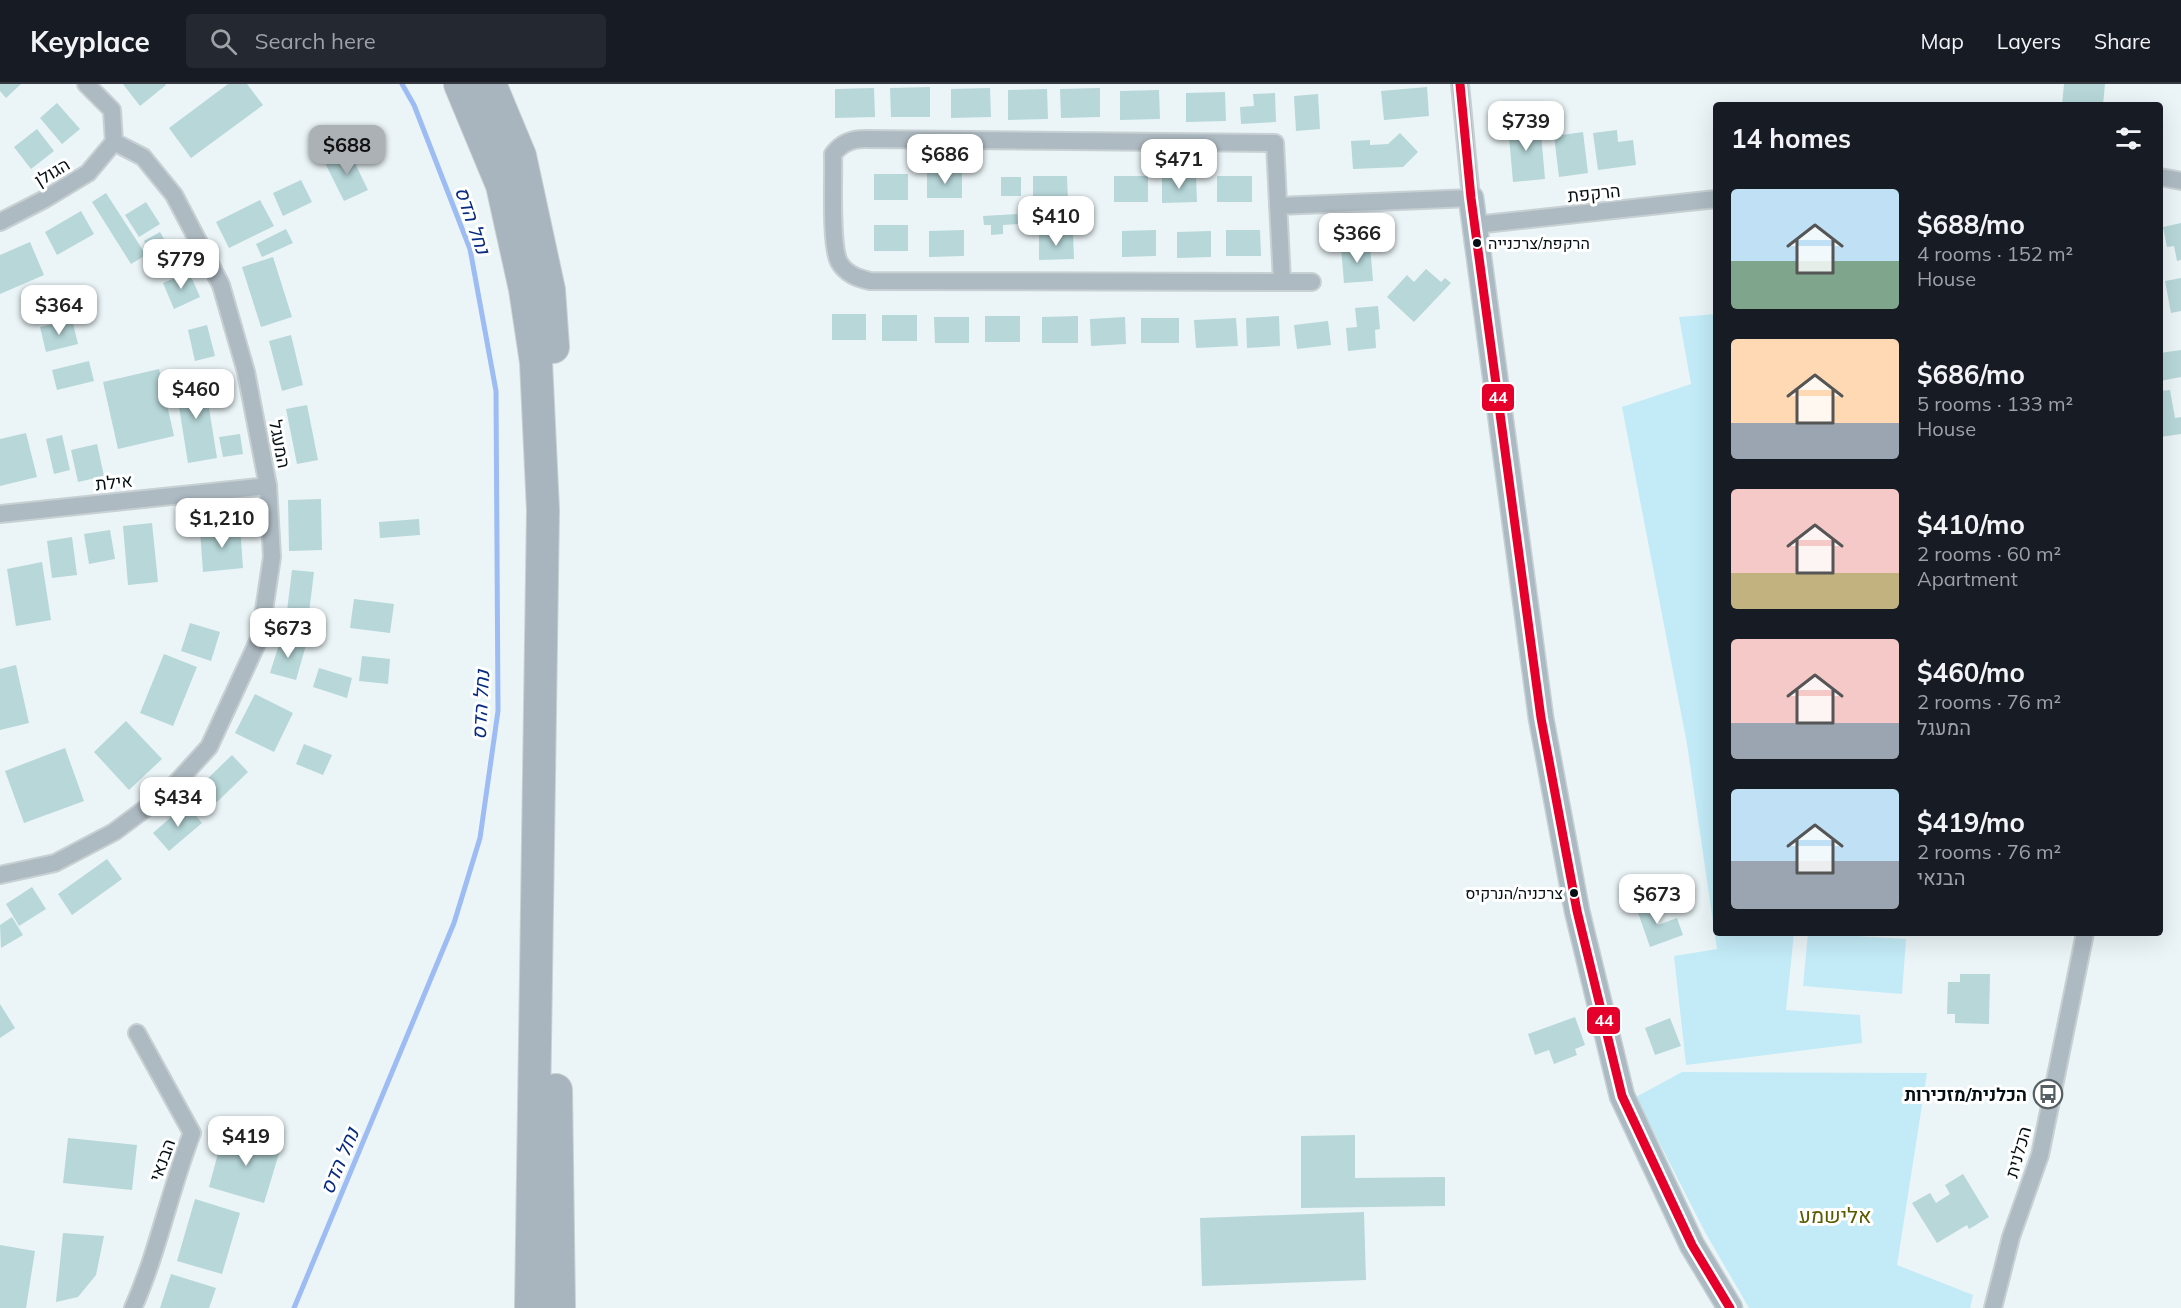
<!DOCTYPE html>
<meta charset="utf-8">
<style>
:root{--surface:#171b24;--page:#242831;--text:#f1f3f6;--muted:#9ea1a6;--line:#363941;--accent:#abb1b4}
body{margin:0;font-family:Mulish,Heebo,sans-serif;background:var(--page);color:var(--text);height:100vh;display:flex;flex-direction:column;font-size:22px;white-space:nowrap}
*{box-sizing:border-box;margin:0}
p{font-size:20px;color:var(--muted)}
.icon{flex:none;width:33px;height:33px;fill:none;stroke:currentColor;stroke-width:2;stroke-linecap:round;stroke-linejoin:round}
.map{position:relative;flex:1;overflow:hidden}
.panel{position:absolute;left:1713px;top:18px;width:450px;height:834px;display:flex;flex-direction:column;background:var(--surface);border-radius:6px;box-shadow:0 6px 24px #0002}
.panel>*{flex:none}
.price{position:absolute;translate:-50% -51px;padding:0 14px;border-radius:12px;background:#fff;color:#222;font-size:20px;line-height:39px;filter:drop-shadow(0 2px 3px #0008)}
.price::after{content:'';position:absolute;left:50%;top:36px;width:18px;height:14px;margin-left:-9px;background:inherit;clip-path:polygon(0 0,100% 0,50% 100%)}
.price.on{background:var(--accent);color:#111}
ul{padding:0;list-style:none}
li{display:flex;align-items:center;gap:18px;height:150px;padding:0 18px}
li span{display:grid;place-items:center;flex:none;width:168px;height:120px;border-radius:6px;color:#555}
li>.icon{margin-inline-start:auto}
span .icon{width:72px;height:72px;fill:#fffc;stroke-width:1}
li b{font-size:26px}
h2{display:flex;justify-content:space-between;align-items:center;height:72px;padding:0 18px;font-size:26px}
header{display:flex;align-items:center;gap:36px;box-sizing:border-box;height:84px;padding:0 30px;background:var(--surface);border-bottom:2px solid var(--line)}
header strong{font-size:28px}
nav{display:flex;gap:33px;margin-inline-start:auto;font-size:21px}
.search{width:420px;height:54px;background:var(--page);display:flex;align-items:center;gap:15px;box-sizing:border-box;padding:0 21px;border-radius:6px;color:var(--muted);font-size:22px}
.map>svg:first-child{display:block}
</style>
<header>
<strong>Keyplace</strong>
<div class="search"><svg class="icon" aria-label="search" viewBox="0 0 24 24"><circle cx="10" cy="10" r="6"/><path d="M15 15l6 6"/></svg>Search here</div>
<nav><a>Map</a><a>Layers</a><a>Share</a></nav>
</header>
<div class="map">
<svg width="2181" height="1224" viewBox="0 0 2181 1224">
<rect width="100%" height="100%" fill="#ebf5f8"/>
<!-- green -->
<g fill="#c2ebf7">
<polygon points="1716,230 1716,849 1794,849 1786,926 1860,931 1862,959 1686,981 1674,872 1717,865 1687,660 1622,323 1691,300 1679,233"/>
<polygon points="1808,849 1906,855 1902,910 1803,902"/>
<polygon points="1682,988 1927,989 1897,1181 1973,1211 1970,1224 1749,1224 1705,1148 1636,1013"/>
</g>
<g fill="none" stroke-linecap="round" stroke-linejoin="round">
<!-- stream -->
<polyline stroke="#9ebcf4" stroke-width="5" points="294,1224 454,839 480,754 498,627 496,307 470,165 414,21 402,0"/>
</g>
<!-- building -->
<g fill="#b7d7d9">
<polygon points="0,0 21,0 6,14 0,7"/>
<polygon points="123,0 165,0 166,1 140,22"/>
<polygon points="228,0 247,0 263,21 191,74 169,44"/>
<polygon points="2064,0 2105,0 2103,21 2062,21"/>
<polygon points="930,3 930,33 891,33 890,4"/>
<polygon points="1427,3 1429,32 1384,36 1381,7"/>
<polygon points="874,4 875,33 835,34 835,5"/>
<polygon points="990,4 991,33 951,34 951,5"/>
<polygon points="1100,4 1100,33 1061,34 1060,5"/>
<polygon points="1047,5 1048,35 1008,36 1008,6"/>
<polygon points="1159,6 1160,35 1120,36 1120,7"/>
<polygon points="1225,8 1226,37 1186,38 1186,9"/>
<polygon points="1275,9 1276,38 1241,40 1240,23 1254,22 1253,10"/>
<polygon points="1318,10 1320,45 1296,47 1294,12"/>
<polygon points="57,19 80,45 62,60 40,34"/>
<polygon points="1540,38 1545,95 1513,98 1508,41"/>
<polygon points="37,45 54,67 31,85 14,63"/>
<polygon points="1617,46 1618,58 1633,56 1636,81 1598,86 1593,49"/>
<polygon points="1583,48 1588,89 1559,93 1554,52"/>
<polygon points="1400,49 1418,68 1403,83 1353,85 1351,57 1370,56 1370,61 1388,60"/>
<polygon points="349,67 368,106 344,117 325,79"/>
<rect x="927" y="88" width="35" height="26"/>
<rect x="874" y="90" width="34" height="26"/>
<polygon points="1033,92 1067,92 1068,117 1033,118"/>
<rect x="1114" y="92" width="34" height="26"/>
<rect x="1217" y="92" width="35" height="26"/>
<rect x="1001" y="93" width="20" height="19"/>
<polygon points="1162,93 1196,93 1197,118 1162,119"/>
<polygon points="301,96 312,118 283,132 273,109"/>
<polygon points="106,109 146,171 131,180 92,118"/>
<polygon points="260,116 274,142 229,164 216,138"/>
<polygon points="146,118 160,140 139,153 125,131"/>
<polygon points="81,127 94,150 57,171 45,148"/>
<polygon points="1017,130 1018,140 1003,141 1003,150 991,151 991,141 984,141 983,132"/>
<polygon points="2181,139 2181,176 2177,177 2174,162 2167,163 2163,143"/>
<rect x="874" y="141" width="34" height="26"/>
<polygon points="286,145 293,159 262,173 256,160"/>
<polygon points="964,146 964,172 929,173 929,147"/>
<polygon points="1156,146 1156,172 1122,173 1122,147"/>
<polygon points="1226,146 1260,146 1261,172 1226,172"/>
<polygon points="1211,147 1211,173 1177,174 1177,148"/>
<polygon points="160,148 179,181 163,190 144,157"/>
<polygon points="1039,150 1073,150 1074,175 1039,176"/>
<polygon points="30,158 44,191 0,210 0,171"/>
<polygon points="1370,161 1373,197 1344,199 1341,163"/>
<polygon points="273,173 292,233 261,243 242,183"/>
<polygon points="1426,185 1441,198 1445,194 1451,199 1414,238 1387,213 1407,191 1414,198"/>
<polygon points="189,188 200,213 174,225 163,199"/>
<polygon points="2181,194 2181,227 2171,229 2165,197"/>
<polygon points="1378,222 1380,245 1375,246 1376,264 1348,267 1346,244 1357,243 1355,224"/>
<rect x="832" y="230" width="34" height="26"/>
<rect x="882" y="231" width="35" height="26"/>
<rect x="985" y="232" width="35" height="26"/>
<polygon points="1078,232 1078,259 1042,259 1042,233"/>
<polygon points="1279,232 1280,262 1247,264 1246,234"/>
<polygon points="934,233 969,233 969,259 935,259"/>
<polygon points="1125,233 1126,260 1091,262 1090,235"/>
<rect x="1141" y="234" width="38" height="25"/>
<polygon points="1236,234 1238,262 1196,264 1194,236"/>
<polygon points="72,235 78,260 46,268 40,243"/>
<polygon points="1328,237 1331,261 1297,265 1294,241"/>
<polygon points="207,241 215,272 195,277 188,246"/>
<polygon points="291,251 303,301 282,307 269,257"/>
<polygon points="2181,266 2181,293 2160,297 2160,269"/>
<polygon points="89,277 94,297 57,306 52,286"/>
<polygon points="159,285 174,352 118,365 103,298"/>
<polygon points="204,293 217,374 188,379 175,298"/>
<polygon points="2170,306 2175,334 2181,333 2181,350 2160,353 2160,307"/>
<polygon points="307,321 318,376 297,380 286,325"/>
<polygon points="26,349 37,393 0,402 0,355"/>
<polygon points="240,350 243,370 223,373 219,353"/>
<polygon points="62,351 70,386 54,390 46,355"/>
<polygon points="97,360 104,392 78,398 71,366"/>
<polygon points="321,415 322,466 289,467 288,416"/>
<polygon points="419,435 420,451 380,454 379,438"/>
<polygon points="152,439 158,498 128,501 123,442"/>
<polygon points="240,442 243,484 203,488 200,446"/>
<polygon points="110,446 115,475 89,480 84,450"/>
<polygon points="72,453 77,491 52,494 47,457"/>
<polygon points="42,478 51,536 16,542 7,485"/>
<polygon points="292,486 314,488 308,537 286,535"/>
<polygon points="354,515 394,520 390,549 350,544"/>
<polygon points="190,539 220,548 211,577 181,567"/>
<polygon points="281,554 306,561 296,596 270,589"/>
<polygon points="164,570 197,583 173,642 140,629"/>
<polygon points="362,572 390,575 388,600 359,597"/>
<polygon points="16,581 29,639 0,646 0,585"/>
<polygon points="319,584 352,594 347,614 313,603"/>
<polygon points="255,610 293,629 274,668 235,649"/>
<polygon points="126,637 162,675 129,706 94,668"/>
<polygon points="304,660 332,671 323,691 296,680"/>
<polygon points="65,664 84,717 24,739 5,687"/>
<polygon points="232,671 248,688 217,718 201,701"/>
<polygon points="186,720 202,739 169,767 153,749"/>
<polygon points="107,775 122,795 72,831 58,810"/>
<polygon points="32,803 46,825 19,842 6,820"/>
<polygon points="1649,815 1658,841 1677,834 1683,851 1650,863 1635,820"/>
<polygon points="12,833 23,851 1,864 0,841"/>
<polygon points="1960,890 1990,890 1989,940 1955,939 1955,930 1947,930 1948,898 1960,898"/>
<polygon points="0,920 15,944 0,954"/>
<polygon points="1575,933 1585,961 1575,965 1577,971 1554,980 1549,966 1535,971 1528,950"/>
<polygon points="1670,934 1681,962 1655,971 1645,944"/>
<polygon points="1355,1051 1355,1094 1445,1093 1445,1122 1301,1124 1301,1052"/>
<polygon points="284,1053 264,1119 209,1103 221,1058"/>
<polygon points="68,1054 137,1061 132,1106 63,1099"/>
<polygon points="1963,1090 1989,1133 1969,1145 1967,1141 1937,1159 1912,1119 1930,1109 1936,1119 1950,1110 1945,1101"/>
<polygon points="195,1115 240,1129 222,1190 177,1177"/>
<polygon points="1364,1128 1366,1196 1202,1202 1200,1134"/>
<polygon points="63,1149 104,1152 96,1191 78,1213 56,1218"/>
<polygon points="0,1161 35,1167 26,1224 0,1224"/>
<polygon points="171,1190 216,1204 209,1224 160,1224"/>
</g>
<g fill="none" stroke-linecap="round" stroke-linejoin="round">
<!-- street casing -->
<g stroke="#c7d0d3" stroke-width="20">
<g id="street">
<polyline points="2160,93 2181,97"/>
<polyline points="1278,122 1471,114 1460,0"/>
<polyline points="0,138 45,115 88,89 114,58"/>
<polyline points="1475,141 1716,115"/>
<path d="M1282,198L1275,59L865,55C851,55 842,59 833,70C834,94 830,160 839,178C846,190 857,194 870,197L1312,198"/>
<polyline points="0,430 268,402"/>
<polyline points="0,791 55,779 114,748 169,707 209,663 260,553 272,473 268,402 246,288 221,201 174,111 143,73 114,58 112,26 86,0"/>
<path d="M133,1224C158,1168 170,1106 192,1049L137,949"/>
<polyline points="1993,1224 2011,1153 2040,1071 2085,849"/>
</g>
</g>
<!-- secondary casing -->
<g stroke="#c7d0d3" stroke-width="27">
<polyline id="secondary" points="1471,114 1541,634 1577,827 1622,1012 1692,1161 1730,1224"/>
</g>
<!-- highway casing -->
<g stroke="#c7d0d3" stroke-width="34">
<g id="highway">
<polyline points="460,0 502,101 525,205 536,278 543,426 531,1224"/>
<polyline points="490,0 520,72 549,206 553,263"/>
<polyline points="556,1006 559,1224"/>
</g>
</g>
<!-- street -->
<use href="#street" stroke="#aebac2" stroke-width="16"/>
<!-- secondary -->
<use href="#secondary" stroke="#abb9c2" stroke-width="24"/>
<!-- highway -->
<use href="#highway" stroke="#a8b5be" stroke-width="32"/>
<!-- bus-1 casing -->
<g stroke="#fff" stroke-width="14">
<polyline id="bus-1" points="1460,0 1471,114 1541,634 1577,827 1622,1012 1692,1161 1730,1224"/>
</g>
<!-- bus-1 -->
<use href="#bus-1" stroke="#e4002b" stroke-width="9"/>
</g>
<!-- icons -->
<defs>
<g id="bus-ring" transform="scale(1.5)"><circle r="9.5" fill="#fff" stroke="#566064" stroke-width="1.5"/><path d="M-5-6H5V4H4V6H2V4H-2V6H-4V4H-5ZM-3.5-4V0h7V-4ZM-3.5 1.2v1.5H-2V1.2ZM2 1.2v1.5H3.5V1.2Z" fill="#566064"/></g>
</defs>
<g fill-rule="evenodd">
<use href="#bus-ring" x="2048" y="1010"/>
</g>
<!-- markers -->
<g fill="#061014" stroke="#fff" stroke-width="2">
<circle cx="1477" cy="159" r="5"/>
<circle cx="1574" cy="809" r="5"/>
</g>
<g text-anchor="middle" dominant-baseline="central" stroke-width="6" stroke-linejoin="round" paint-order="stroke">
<!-- bus labels -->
<g font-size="16" fill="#061014" stroke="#fff" text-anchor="start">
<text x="1488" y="159">הרקפת/צרכנייה</text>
<text x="1563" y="809" text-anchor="end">צרכניה/הנרקיס</text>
</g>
<!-- street labels -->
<g font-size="18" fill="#061014" stroke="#fff">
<text transform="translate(52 88) rotate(-31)">הגולן</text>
<text transform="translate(1594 109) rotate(-6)">הרקפת</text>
<text transform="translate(280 360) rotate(79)">המעגל</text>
<text transform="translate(114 398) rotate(-6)">אילת</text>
<text transform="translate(2018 1068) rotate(-74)">הכלנית</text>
<text transform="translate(162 1076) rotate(-70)">הבנאי</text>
</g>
<!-- poi labels -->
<g font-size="18" font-weight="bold" fill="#061014" stroke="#fff" text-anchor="end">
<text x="2027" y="1010">הכלנית/מזכירות</text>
</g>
<!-- water labels -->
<g font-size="20" font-style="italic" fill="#082b82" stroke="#fff">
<text transform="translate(473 136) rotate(71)">נחל הדס</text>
<text transform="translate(480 621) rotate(-87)">נחל הדס</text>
<text transform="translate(339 1077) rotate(-67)">נחל הדס</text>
</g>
<!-- quarter labels -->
<g font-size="21" fill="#5a5c01" stroke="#fff">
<text x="1835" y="1131">אלישמע</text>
</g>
</g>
<g stroke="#fff" stroke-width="2">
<rect x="1481" y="299" width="34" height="29" rx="6" fill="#e4002b"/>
<rect x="1586" y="922" width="35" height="29" rx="6" fill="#e4002b"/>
</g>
<g font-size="16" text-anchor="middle" font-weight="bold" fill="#fff">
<text x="1498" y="319">44</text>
<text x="1604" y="942">44</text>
</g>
</svg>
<b class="price" style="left:1526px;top:68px">$739</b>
<b class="price on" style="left:347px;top:92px">$688</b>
<b class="price" style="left:945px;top:101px">$686</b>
<b class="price" style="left:1179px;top:106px">$471</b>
<b class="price" style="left:1056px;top:163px">$410</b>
<b class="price" style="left:1357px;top:180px">$366</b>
<b class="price" style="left:181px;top:206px">$779</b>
<b class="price" style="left:59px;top:252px">$364</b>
<b class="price" style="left:196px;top:336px">$460</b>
<b class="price" style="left:222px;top:465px">$1,210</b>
<b class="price" style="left:288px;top:575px">$673</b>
<b class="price" style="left:178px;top:744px">$434</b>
<b class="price" style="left:1657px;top:841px">$673</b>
<b class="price" style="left:246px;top:1083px">$419</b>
<section class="panel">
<h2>14 homes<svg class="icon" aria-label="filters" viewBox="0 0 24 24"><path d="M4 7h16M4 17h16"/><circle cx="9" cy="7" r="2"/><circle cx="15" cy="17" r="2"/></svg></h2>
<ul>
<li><span style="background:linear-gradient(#bfe0f5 60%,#7fa58c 0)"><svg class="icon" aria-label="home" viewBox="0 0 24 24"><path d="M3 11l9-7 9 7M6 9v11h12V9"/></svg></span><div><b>$688/mo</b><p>4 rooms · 152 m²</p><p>House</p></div></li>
<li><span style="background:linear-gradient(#ffd9b3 70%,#9aa5b1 0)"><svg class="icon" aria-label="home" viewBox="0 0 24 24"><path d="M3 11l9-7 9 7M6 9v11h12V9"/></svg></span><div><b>$686/mo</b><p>5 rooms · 133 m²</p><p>House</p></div></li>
<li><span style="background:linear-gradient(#f6c9c9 70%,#c2b280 0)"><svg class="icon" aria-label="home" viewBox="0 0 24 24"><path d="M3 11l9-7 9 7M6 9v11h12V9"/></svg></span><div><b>$410/mo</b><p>2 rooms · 60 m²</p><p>Apartment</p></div></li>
<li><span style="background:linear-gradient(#f6c9c9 70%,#9aa5b1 0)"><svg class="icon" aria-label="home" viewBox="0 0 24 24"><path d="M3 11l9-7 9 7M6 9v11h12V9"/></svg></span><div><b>$460/mo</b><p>2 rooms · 76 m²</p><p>המעגל</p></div></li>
<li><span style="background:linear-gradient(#bfe0f5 60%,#9aa5b1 0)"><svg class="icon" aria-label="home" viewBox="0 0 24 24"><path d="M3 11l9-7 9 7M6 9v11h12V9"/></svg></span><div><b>$419/mo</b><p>2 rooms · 76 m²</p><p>הבנאי</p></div></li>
</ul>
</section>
</div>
